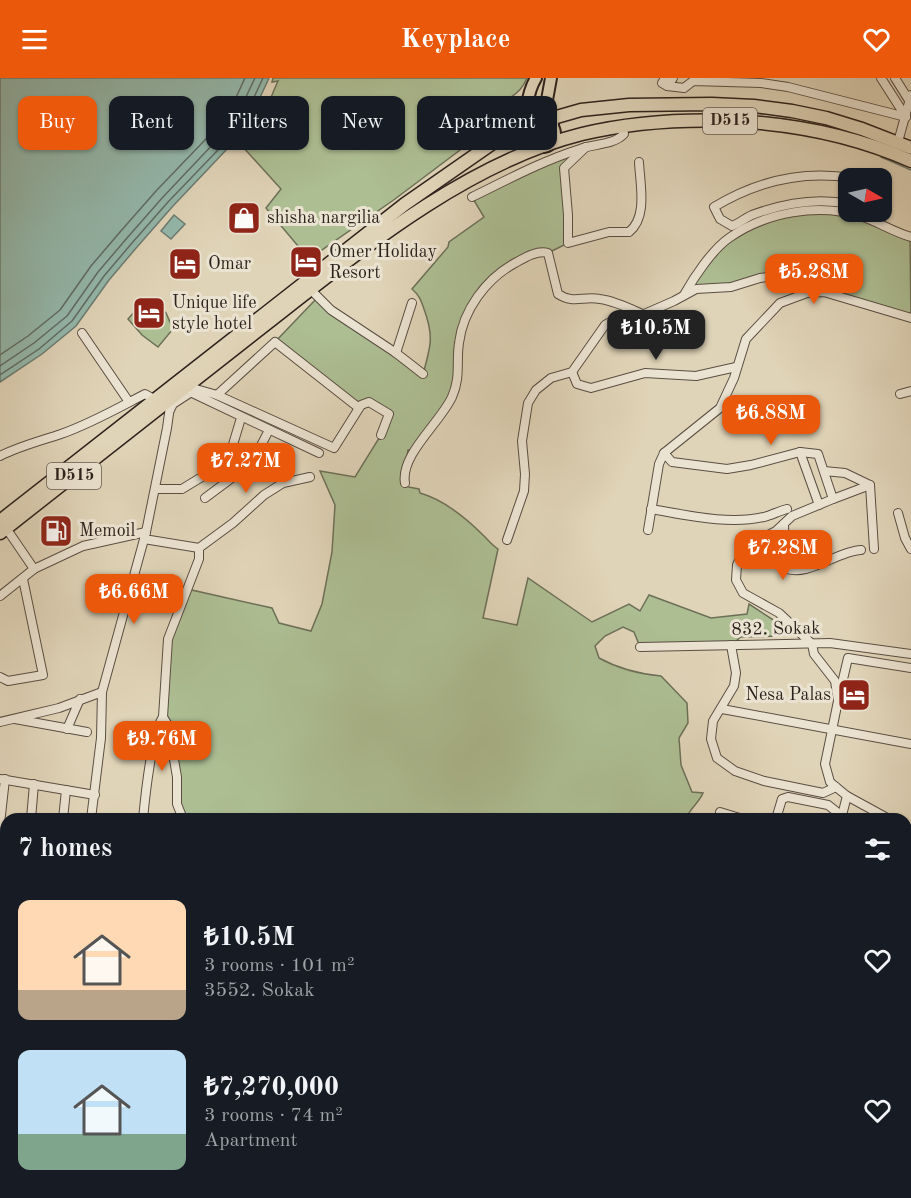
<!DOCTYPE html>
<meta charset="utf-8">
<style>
:root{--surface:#171b24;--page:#242831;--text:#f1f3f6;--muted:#9ea1a6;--accent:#ea580c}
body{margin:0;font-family:"Old Standard TT",serif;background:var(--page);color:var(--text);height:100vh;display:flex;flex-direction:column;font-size:22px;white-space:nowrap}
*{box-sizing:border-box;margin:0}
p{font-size:20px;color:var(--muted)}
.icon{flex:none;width:33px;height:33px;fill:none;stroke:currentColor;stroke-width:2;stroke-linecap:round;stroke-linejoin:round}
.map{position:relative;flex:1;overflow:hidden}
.sheet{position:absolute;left:0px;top:735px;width:912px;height:386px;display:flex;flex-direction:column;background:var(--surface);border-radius:18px 18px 0 0;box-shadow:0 2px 4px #0004}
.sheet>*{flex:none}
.top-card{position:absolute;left:18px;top:18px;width:600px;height:54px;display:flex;gap:12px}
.needle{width:39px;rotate:99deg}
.controls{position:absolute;left:838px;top:90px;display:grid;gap:12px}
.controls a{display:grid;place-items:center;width:54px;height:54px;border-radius:12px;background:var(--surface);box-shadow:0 2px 4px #0004;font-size:30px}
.price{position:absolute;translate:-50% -51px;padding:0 14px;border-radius:12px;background:var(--accent);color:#fff;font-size:20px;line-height:39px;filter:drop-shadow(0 2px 3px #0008)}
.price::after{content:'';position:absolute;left:50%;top:36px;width:18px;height:14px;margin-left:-9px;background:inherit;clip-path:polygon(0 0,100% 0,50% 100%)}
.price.active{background:#222;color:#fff}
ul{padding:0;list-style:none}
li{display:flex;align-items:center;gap:18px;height:150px;padding:0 18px}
li span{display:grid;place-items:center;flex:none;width:168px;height:120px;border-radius:12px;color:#555}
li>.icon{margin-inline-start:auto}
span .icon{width:72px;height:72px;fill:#fffc;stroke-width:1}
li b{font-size:26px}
h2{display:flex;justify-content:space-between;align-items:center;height:72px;padding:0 18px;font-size:26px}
.tag{padding:0 21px;border-radius:12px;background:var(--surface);box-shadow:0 2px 4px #0004;font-size:21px;line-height:54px}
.tag.active{background:var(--accent);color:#fff}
header{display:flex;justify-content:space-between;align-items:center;height:78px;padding:0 18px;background:var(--accent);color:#fff;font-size:27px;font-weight:700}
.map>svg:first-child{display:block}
</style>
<header><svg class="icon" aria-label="menu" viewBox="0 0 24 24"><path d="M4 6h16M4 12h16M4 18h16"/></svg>Keyplace<svg class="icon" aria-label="heart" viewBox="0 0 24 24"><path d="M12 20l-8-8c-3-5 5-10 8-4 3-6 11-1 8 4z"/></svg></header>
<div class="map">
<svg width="911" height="1120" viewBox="0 0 911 1120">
<rect width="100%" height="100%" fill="#e0d4b8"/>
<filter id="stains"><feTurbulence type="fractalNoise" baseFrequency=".00333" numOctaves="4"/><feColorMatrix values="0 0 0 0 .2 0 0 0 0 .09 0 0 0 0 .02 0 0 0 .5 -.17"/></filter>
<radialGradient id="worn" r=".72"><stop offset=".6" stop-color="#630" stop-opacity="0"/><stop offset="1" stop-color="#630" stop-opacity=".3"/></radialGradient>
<!-- green -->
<g fill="#adbe93" stroke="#6d7058" stroke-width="1.5">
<path d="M273,0H527C521,16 501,29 483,26L464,69L395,121L309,181L266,130L281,111L242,68C260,52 268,25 278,3L272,4Z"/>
<path d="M586,69L564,90L568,165L548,175L513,186L479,216L463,250L452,319L416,371L408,372L403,408L419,411L420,415C445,422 466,440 484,458C489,463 492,467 498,471L483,540L517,547L528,500L592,544L629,526L640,533L649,517L711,540L747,536L749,526L781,547V558L741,559L731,567L640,569L634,554L623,549L605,558L595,568L599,580C619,591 639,596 661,598L687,625L688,645L679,660L681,687L692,714L703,715C699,725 689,731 686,741H181L177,699L163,639L166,575L187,511L272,530L279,545L311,553L322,526L332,474L335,427L320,393L355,399L381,357L389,336L369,324L359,330L275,264L318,219L423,296C431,268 434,258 424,231C421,222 419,217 412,211L448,169L449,164L484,139L472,119Z"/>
<polygon points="842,134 910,159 911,240 824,214 809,202 781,197 696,211 691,205 728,161 781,136"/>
<polygon points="152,220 166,235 173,251 158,269 142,257 128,241 145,222 148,225"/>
<polygon points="906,939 911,941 911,1120 231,1120 231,1114 906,1114"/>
</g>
<!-- water -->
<g fill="#94b8ab" stroke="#6b7c72" stroke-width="1.5">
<polygon points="0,0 269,0 245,52 173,128 137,169 109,202 76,248 42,276 0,304"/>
<polygon points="174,137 185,146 171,161 161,153"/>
</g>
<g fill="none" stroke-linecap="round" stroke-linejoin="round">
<!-- shore -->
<g stroke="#606c64" stroke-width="1.5">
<polyline points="0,277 28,258 60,232 91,188 120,154 156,113 227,39 245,0"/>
<polyline points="0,288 34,265 67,238 98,194 127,160 163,119 234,44 255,0"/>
<polyline points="0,297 39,271 72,243 104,198 132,165 168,124 240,49 263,0"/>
</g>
<!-- stream -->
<polyline stroke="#6b7c72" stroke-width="1.5" points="881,79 911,92"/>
<!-- minor casing -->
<g stroke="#5a4e43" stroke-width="10">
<g id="minor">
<polyline points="665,0 662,5 667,8 684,10 693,3 761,5 788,9 906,39"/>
<polyline points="881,0 906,39"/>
<polyline points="895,0 910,24"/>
<polyline points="668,8 673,0"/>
<polyline points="898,64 911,17"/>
<path d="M586,69L564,90L568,137V165L609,154H629C648,139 640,106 639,84"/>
<path d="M472,119C507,102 542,83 580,71C593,66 614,67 624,56L623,47"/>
<path d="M849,126C816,119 784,125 752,137C745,140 740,145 732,148L720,141L714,129C757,103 802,92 852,100"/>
<polyline points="311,212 331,232 396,275 423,296"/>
<path d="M684,217C694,199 712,172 729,160C766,134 818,125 860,138C877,143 893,154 911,159"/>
<polyline points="82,255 129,324"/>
<polyline points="396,275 412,225"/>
<polyline points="572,294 577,306 591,310 645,295 696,298 736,289"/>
<polyline points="190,314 319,375"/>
<polyline points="900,316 911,313"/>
<polyline points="217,317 275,264 359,330"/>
<polyline points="170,332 173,326 196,311 217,317 334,370 361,327 369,324 389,336 381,357"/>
<polyline points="800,374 818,376 833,421 870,407"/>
<polyline points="664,375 672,384 727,391 751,387 800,374 819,427"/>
<path d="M0,378C20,368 40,363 61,356C90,346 118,330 145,316L154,321"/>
<polyline points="824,393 845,395 870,407 874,471"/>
<path d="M405,405C400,377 440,345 452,319C461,299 456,284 459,265C463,232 486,201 515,185C524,180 537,172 548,175L558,216C573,226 583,218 600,221C615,223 629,230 642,236"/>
<polyline points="155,411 182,411 228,383 241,340"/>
<polyline points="205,420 252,385 269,352"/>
<polyline points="833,421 792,438 776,453 746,468 737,487 736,502 743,515 779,535 812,566 814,576 835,603 838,623 825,686 830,704 847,718 889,741"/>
<path d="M651,431C687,437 728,447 764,439C772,437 779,433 787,431"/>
<polyline points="898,435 905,460 911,471"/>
<path d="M784,446L785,490C807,500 837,473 861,472"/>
<polyline points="6,450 34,491"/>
<polyline points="648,452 659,386 664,375 720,330 734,300 746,261 780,225 807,215 824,214 911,240"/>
<polyline points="144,461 199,470 233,445 264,417 283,405 310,399"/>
<polyline points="507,462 524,413 525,396 522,363 528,325 536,312 551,300 572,294 605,247 615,241 642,237 674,223 696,211 731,209 760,200 781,197 809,202 824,214"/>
<polyline points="0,518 34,491 83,468 146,454"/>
<polyline points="731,567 736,595 734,608 713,643 711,661 717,680 735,693 764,703 823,715 836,709"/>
<polyline points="640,569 830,565 911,576"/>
<polyline points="0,599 8,603 43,597 23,501"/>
<polyline points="839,618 848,580 911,590"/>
<polyline points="722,631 911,666"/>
<polyline points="163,639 168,647 177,699 177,726 183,741"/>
<polyline points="15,641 87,654"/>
<polyline points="0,644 59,630 102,614"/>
<polyline points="67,651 80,621"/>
<polyline points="0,701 95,717"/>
<polyline points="720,734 743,741"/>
<polyline points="31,741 34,706"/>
<polyline points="63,741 66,712"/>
<polyline points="91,741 101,660 102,614 146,454 167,350 171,321"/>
<path d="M143,741C145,720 152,654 163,639L168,561L199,481V470"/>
<polyline points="776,741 782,721 788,719 828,727 842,738"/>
<polyline points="841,741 847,718"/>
<polyline points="0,746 5,701"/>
<polyline points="906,751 911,753"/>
<polyline points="0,760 6,760"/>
<polyline points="0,804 6,805"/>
<polyline points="906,819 911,822"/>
<polyline points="0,944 6,945"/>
<polyline points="0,977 6,960"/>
<polyline points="210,1114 212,1120"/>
<polyline points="0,1119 16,1114"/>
</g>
</g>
<!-- major casing -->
<g stroke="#2d211c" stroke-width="14">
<g id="major">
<polyline points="551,0 547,22 553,47"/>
<circle cx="542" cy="56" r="13"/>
<path d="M527,55C523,40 528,13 536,0"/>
</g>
</g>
<!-- highway casing -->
<g stroke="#2d211c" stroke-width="15">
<g id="highway">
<polyline points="0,443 405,126 497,62 525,48 581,32 629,27 712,26 754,28 792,33 826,40 862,51 911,70"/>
<path d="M0,455C84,389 168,323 252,257C349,182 461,86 582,56C632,44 682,41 733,43C794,46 855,58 911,83"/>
</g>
</g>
<!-- minor -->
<use href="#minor" stroke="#ebe3d1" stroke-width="8"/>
<!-- major -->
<use href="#major" stroke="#e0d4b8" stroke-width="10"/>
<!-- highway -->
<use href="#highway" stroke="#e0d4b8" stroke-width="12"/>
</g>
<!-- icons -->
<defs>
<g id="shop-square" transform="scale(1.725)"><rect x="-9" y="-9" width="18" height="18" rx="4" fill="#8f2418" stroke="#ebe3d1"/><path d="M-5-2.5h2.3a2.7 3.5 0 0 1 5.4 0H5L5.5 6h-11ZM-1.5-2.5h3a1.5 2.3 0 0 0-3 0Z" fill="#fff"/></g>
<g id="hotel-square" transform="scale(1.725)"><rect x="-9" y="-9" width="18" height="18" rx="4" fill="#8f2418" stroke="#ebe3d1"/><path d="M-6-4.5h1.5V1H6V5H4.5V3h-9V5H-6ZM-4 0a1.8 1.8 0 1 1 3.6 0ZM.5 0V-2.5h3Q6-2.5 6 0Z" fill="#fff"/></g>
<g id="fuel-square" transform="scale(1.725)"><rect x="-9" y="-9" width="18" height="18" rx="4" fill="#8f2418" stroke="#ebe3d1"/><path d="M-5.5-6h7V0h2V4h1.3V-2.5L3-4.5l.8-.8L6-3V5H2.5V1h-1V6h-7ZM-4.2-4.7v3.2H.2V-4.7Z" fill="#fff"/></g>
</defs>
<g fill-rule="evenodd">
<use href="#shop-square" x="244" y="140"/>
<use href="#hotel-square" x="306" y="184"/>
<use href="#hotel-square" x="185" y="186"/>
<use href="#hotel-square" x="149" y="235"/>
<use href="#fuel-square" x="56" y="453"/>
<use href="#hotel-square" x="854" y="617"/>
</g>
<g text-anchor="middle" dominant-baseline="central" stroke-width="6" stroke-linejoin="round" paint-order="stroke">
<!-- shield labels -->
<g fill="#ebe3d1" stroke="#665b52" stroke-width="1.5">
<rect x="703" y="30" width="54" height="26" rx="4.5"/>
<rect x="47" y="385" width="54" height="26" rx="4.5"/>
</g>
<g font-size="16" font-weight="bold" fill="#2d211c">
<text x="730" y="43">D515</text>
<text x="74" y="398">D515</text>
</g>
<!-- poi labels -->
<g font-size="18" fill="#2d211c" stroke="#ebe3d1" text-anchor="start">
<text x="267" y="140">shisha nargilia</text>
<text x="329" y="174">Omer Holiday<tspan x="329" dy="21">Resort</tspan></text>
<text x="208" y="186">Omar</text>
<text x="172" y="225">Unique life<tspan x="172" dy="21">style hotel</tspan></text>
<text x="79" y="453">Memoil</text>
<text x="831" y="617" text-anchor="end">Nesa Palas</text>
</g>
<!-- street labels -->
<g font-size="18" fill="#2d211c" stroke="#ebe3d1">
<text transform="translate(776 551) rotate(-1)">832. Sokak</text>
</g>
</g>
<rect width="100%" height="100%" filter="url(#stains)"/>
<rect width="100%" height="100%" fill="url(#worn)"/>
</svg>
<div class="controls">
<a><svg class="needle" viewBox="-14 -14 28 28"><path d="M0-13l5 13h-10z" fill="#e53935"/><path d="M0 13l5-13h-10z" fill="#9ea1a6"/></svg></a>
</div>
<b class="price" style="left:814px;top:227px">₺5.28M</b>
<b class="price active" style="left:656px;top:283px">₺10.5M</b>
<b class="price" style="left:771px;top:368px">₺6.88M</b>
<b class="price" style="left:246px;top:416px">₺7.27M</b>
<b class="price" style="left:783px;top:503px">₺7.28M</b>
<b class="price" style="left:134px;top:547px">₺6.66M</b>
<b class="price" style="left:162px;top:694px">₺9.76M</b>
<div class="top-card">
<a class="tag active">Buy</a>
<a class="tag">Rent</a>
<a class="tag">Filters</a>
<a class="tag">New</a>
<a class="tag">Apartment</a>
</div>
<section class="sheet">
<h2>7 homes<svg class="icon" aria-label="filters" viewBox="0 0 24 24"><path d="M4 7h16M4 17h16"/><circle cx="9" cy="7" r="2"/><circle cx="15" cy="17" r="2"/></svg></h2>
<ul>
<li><span style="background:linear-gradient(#ffd9b3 75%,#b9a48a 0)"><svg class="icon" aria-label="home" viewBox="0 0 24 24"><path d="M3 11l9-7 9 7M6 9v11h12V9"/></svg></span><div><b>₺10.5M</b><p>3 rooms · 101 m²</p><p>3552. Sokak</p></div><svg class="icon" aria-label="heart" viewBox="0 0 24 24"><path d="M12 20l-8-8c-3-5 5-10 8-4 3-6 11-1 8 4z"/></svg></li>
<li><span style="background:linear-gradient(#bfe0f5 70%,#7fa58c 0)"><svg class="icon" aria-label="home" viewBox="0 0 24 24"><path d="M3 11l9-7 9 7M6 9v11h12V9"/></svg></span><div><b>₺7,270,000</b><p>3 rooms · 74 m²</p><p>Apartment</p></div><svg class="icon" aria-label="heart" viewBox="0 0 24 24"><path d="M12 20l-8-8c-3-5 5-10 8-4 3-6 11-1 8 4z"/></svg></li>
</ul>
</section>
</div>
